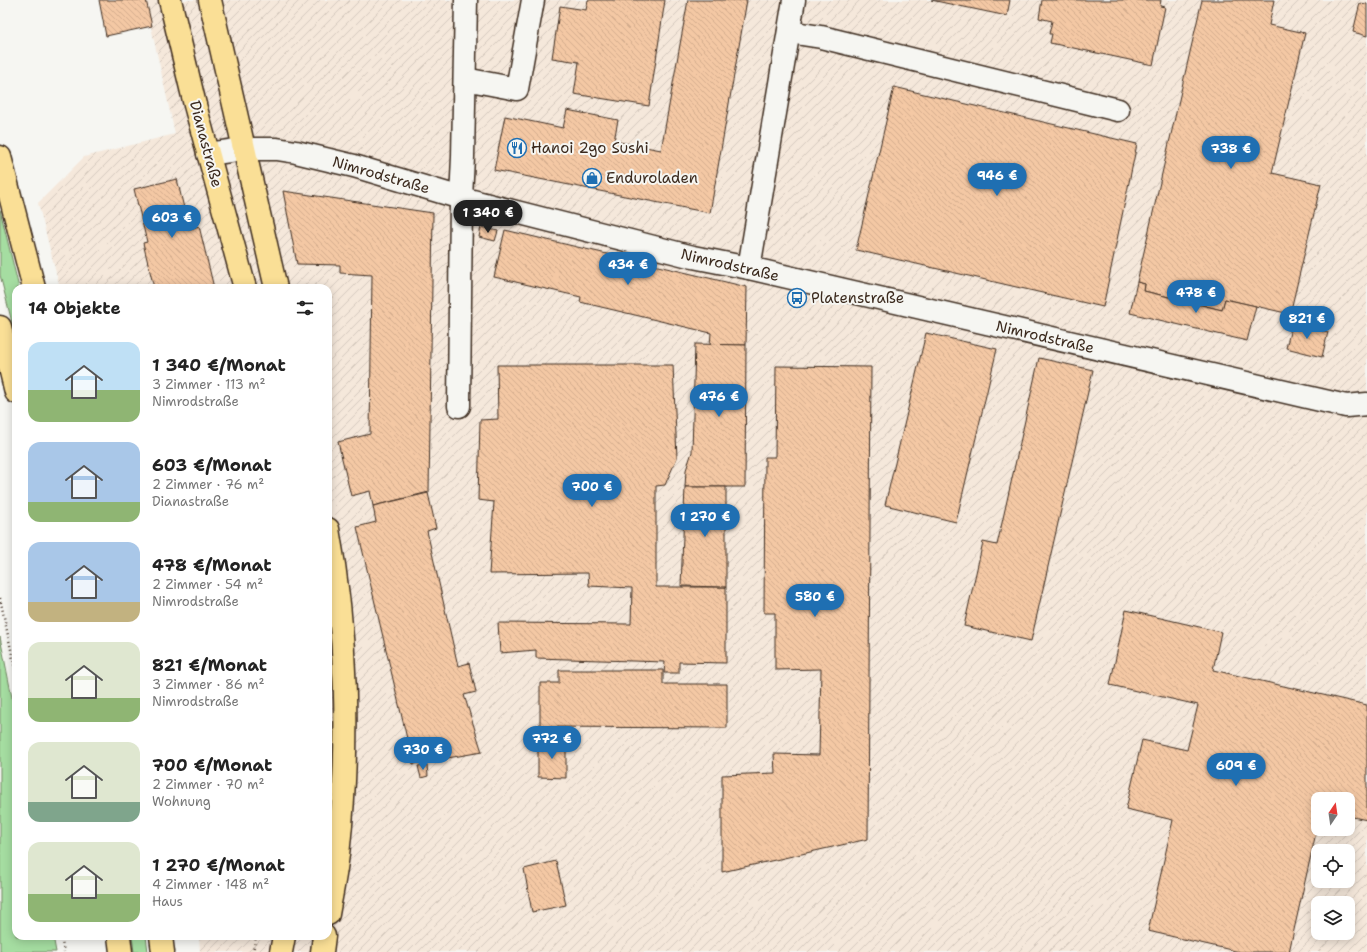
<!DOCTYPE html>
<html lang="de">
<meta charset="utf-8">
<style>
:root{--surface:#fff;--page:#f2f2f2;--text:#222;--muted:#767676;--accent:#1f6fb2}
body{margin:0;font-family:"Shantell Sans",sans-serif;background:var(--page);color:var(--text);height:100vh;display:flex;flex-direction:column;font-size:15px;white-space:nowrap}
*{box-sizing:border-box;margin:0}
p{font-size:13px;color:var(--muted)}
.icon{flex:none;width:22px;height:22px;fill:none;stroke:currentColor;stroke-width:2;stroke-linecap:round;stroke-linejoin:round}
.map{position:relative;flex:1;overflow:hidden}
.side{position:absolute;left:12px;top:284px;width:320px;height:656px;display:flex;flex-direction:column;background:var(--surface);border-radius:12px;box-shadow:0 2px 10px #0003}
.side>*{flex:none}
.needle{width:26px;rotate:13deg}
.controls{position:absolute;left:1311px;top:792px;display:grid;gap:8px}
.controls a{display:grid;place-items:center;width:44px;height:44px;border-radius:8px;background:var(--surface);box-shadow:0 2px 10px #0003;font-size:20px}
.price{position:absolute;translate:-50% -34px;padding:0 9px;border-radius:14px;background:var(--accent);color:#fff;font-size:13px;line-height:26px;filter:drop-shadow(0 1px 2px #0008)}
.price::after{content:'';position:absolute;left:50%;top:24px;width:12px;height:9px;margin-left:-6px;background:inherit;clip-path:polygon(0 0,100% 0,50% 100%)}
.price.active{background:#222;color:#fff}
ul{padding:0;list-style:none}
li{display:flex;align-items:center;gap:12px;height:100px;padding:0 16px}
li span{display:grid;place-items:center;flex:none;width:112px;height:80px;border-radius:12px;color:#555}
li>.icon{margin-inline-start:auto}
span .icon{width:48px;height:48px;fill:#fffc;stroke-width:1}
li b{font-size:17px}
h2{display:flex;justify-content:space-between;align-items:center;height:48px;padding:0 16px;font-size:17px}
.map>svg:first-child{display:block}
</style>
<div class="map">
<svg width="1367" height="952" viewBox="0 0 1367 952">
<defs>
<pattern id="industrial-furrows" width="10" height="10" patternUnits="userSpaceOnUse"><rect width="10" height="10" fill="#f5e8db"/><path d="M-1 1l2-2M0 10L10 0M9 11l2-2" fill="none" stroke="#d3c7bc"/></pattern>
<pattern id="building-back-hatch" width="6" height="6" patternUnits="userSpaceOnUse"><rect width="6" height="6" fill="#f4c8a4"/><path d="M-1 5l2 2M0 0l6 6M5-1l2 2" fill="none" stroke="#d2ac8d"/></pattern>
</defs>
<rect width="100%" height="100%" fill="#f6f6f2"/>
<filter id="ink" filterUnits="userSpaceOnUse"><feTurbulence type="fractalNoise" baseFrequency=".025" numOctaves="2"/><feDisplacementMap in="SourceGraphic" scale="8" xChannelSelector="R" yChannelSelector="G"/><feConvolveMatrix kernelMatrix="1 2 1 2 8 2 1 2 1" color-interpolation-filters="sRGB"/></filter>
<g filter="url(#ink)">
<!-- industrial -->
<path fill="url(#industrial-furrows)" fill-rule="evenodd" d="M145,0H1367V952H200L199,936H328V288H60L38,203L84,157L175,134ZM1318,799H1348V829H1318ZM1318,851H1348V881H1318ZM1318,903H1348V933H1318Z"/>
<!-- green -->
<g fill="#a5dda1" stroke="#708460">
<polygon points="0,210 19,288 16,288 16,338 0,275"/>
<polygon points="0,637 16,718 16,936 53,936 56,952 0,952"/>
<polygon points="132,936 146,936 148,952 134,952"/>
</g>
<!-- building -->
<g fill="url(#building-back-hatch)" stroke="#3b2a1e">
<polygon points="99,0 146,0 152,26 106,36"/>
<polygon points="588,0 665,0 649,106 574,94 579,62 552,58 560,6 586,10"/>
<polygon points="688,0 747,0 710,213 494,170 505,116 563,128 567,110 618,120 614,141 661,150"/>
<polygon points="931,0 1010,0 1007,16"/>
<polygon points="1042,0 1161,0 1160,6 1165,7 1153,65 1050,43 1052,34 1049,34 1052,21 1039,18"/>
<polygon points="1202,0 1274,0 1269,25 1305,33 1272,173 1321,184 1290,314 1225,299 1222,310 1144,291 1145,284 1137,282"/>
<polygon points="1360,3 1367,4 1367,36 1353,32"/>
<polygon points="894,87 1137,144 1103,307 856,250"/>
<polygon points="177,179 189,229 199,226 214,288 154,288 143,243 147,242 134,189"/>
<polygon points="283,191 433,213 429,492 373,506 370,491 351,496 338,442 370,434 372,275 340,273 340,265 297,264"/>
<polygon points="481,227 498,231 495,241 479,237"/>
<polygon points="505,230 747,287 746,345 710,345 711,333 580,302 581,297 494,277"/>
<polygon points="1137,282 1145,284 1144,291 1222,310 1225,299 1256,306 1247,341 1130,313"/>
<polygon points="1292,324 1328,332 1322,357 1286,348"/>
<polygon points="926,333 997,349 956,522 885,505"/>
<polygon points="695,344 746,345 745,487 685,487 686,470 692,452"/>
<polygon points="1039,358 1093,370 1031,641 964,626 983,542 997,545"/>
<polygon points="497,365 673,365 677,458 665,485 656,486 656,587 726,587 726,663 679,662 679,673 664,673 665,662 536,658 536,650 500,653 498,623 631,624 632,588 589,586 588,573 489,574 494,502 478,500 480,420 498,419"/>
<polygon points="776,366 871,367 868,839 722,872 722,775 775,773 774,754 819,755 821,669 775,670 775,613 764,613 765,457 775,457"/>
<polygon points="685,487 726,487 726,587 681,586"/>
<polygon points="428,493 436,528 427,531 458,666 469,663 476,692 464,695 482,752 413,764 357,527 376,522 373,506"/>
<polygon points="1126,610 1221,632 1213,670 1367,705 1367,820 1348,816 1348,799 1318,799 1318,824 1289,952 1240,952 1148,931 1173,820 1126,809 1142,740 1187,750 1198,705 1110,685"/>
<polygon points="559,670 663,670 663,684 727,684 727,728 540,727 540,683 559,683"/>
<polygon points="538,742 566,742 566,778 538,777"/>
<polygon points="427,765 428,776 421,778 418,766"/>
<polygon points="556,861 566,905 532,912 524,869"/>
</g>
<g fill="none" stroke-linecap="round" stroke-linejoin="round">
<!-- minor casing -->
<g stroke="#3b2a1e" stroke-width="25">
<g id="minor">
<polyline points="789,32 821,37 1118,110"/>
<polyline points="465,79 517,89 533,0"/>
<polyline points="208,154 244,149 277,149 296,152 354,166 461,198 693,257 749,268 1346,406 1367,404"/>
<polyline points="749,268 794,0"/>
<polyline points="459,406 461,198 463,157 466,0"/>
</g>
</g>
<!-- major casing -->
<g stroke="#3b2a1e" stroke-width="25">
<g id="major">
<polyline points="170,0 195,105 245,288"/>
<polyline points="210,0 276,288"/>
<path d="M328,529C347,630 350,743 339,845C337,868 332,891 328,914"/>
<polyline points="281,952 284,936"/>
<polyline points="322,952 324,936"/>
</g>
</g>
<!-- highway casing -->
<g stroke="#3b2a1e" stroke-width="25">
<g id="highway">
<polyline points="0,157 34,288"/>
<polyline points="0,327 16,392"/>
<polyline points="119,936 121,952"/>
<polyline points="161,936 163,952"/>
</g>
</g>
<!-- path -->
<g stroke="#3b2a1e" stroke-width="2.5" stroke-dasharray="1 3" stroke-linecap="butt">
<polyline points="0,598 16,673"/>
<polyline points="61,936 64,952"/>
<polyline points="253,952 256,936"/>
</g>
<!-- minor -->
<use href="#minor" stroke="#f6f6f2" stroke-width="22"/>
<!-- major -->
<use href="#major" stroke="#fadf96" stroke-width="22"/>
<!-- highway -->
<use href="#highway" stroke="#fadf96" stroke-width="22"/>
</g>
</g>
<!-- icons -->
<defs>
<g id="restaurant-ring" transform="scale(1)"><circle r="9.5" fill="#f6f6f2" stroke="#1f6fb2" stroke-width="1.5"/><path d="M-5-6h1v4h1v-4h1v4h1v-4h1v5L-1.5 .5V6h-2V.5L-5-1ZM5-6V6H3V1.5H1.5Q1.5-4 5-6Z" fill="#1f6fb2"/></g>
<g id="shop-ring" transform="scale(1)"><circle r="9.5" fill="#f6f6f2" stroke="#1f6fb2" stroke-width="1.5"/><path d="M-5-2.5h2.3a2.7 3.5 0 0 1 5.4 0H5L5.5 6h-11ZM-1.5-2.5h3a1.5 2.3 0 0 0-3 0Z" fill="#1f6fb2"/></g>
<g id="bus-ring" transform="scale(1)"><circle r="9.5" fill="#f6f6f2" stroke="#1f6fb2" stroke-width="1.5"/><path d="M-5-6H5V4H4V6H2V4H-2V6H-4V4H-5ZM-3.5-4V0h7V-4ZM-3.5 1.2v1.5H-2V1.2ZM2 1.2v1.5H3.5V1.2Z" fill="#1f6fb2"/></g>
</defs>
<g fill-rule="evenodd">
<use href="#restaurant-ring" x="517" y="148"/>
<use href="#shop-ring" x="592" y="178"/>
<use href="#bus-ring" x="797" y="298"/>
</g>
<g text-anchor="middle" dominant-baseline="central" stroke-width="4" stroke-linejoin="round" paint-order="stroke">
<!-- street labels -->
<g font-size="15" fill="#3b2a1e" stroke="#f6f6f2">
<text transform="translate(206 144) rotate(75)">Dianastraße</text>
<text transform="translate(381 175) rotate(16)">Nimrodstraße</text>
<text transform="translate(730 265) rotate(13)">Nimrodstraße</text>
<text transform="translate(1045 337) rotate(13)">Nimrodstraße</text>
</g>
<!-- poi labels -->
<g font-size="15" fill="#3b2a1e" stroke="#f6f6f2" text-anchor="start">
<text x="531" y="148">Hanoi 2go Sushi</text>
<text x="606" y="178">Enduroladen</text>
<text x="811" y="298">Platenstraße</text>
</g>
</g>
</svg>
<div class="controls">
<a><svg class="needle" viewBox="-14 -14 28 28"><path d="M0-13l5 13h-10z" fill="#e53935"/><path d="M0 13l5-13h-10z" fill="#767676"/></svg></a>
<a><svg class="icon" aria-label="locate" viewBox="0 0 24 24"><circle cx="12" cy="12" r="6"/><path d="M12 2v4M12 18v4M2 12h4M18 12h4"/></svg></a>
<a><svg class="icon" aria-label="layers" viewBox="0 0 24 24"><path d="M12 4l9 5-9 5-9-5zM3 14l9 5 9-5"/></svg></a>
</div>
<b class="price" style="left:1231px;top:170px">738 €</b>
<b class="price" style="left:997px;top:197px">946 €</b>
<b class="price active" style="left:488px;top:234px">1 340 €</b>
<b class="price" style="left:172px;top:239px">603 €</b>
<b class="price" style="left:628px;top:286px">434 €</b>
<b class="price" style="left:1196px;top:314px">478 €</b>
<b class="price" style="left:1307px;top:340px">821 €</b>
<b class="price" style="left:719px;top:418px">476 €</b>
<b class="price" style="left:592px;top:508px">700 €</b>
<b class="price" style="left:705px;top:538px">1 270 €</b>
<b class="price" style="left:815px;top:618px">580 €</b>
<b class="price" style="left:552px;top:760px">772 €</b>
<b class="price" style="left:423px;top:771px">730 €</b>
<b class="price" style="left:1236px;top:787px">609 €</b>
<section class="side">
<h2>14 Objekte<svg class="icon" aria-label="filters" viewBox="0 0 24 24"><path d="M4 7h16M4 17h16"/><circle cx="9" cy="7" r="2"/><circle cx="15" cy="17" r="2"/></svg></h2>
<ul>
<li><span style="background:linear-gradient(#bfe0f5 60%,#8fb573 0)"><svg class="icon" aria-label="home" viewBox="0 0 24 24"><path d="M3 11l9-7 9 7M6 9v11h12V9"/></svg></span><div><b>1 340 €/Monat</b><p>3 Zimmer · 113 m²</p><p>Nimrodstraße</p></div></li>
<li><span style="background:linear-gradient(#a9c7e8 75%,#8fb573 0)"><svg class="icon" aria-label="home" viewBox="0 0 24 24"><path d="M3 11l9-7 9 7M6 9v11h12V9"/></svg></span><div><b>603 €/Monat</b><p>2 Zimmer · 76 m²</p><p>Dianastraße</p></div></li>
<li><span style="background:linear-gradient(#a9c7e8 75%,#c2b280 0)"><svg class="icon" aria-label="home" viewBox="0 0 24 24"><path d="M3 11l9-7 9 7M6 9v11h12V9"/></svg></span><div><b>478 €/Monat</b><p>2 Zimmer · 54 m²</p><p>Nimrodstraße</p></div></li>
<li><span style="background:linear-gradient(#dfe7d0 70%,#8fb573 0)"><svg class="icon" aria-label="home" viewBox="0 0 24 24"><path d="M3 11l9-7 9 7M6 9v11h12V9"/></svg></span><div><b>821 €/Monat</b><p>3 Zimmer · 86 m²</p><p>Nimrodstraße</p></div></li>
<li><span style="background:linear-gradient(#dfe7d0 75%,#7fa58c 0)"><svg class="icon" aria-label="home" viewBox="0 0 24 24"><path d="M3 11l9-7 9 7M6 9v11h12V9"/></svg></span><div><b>700 €/Monat</b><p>2 Zimmer · 70 m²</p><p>Wohnung</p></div></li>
<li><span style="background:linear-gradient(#dfe7d0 65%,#8fb573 0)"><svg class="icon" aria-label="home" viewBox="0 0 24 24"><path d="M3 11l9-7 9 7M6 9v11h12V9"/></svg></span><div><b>1 270 €/Monat</b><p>4 Zimmer · 148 m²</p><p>Haus</p></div></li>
</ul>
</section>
</div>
